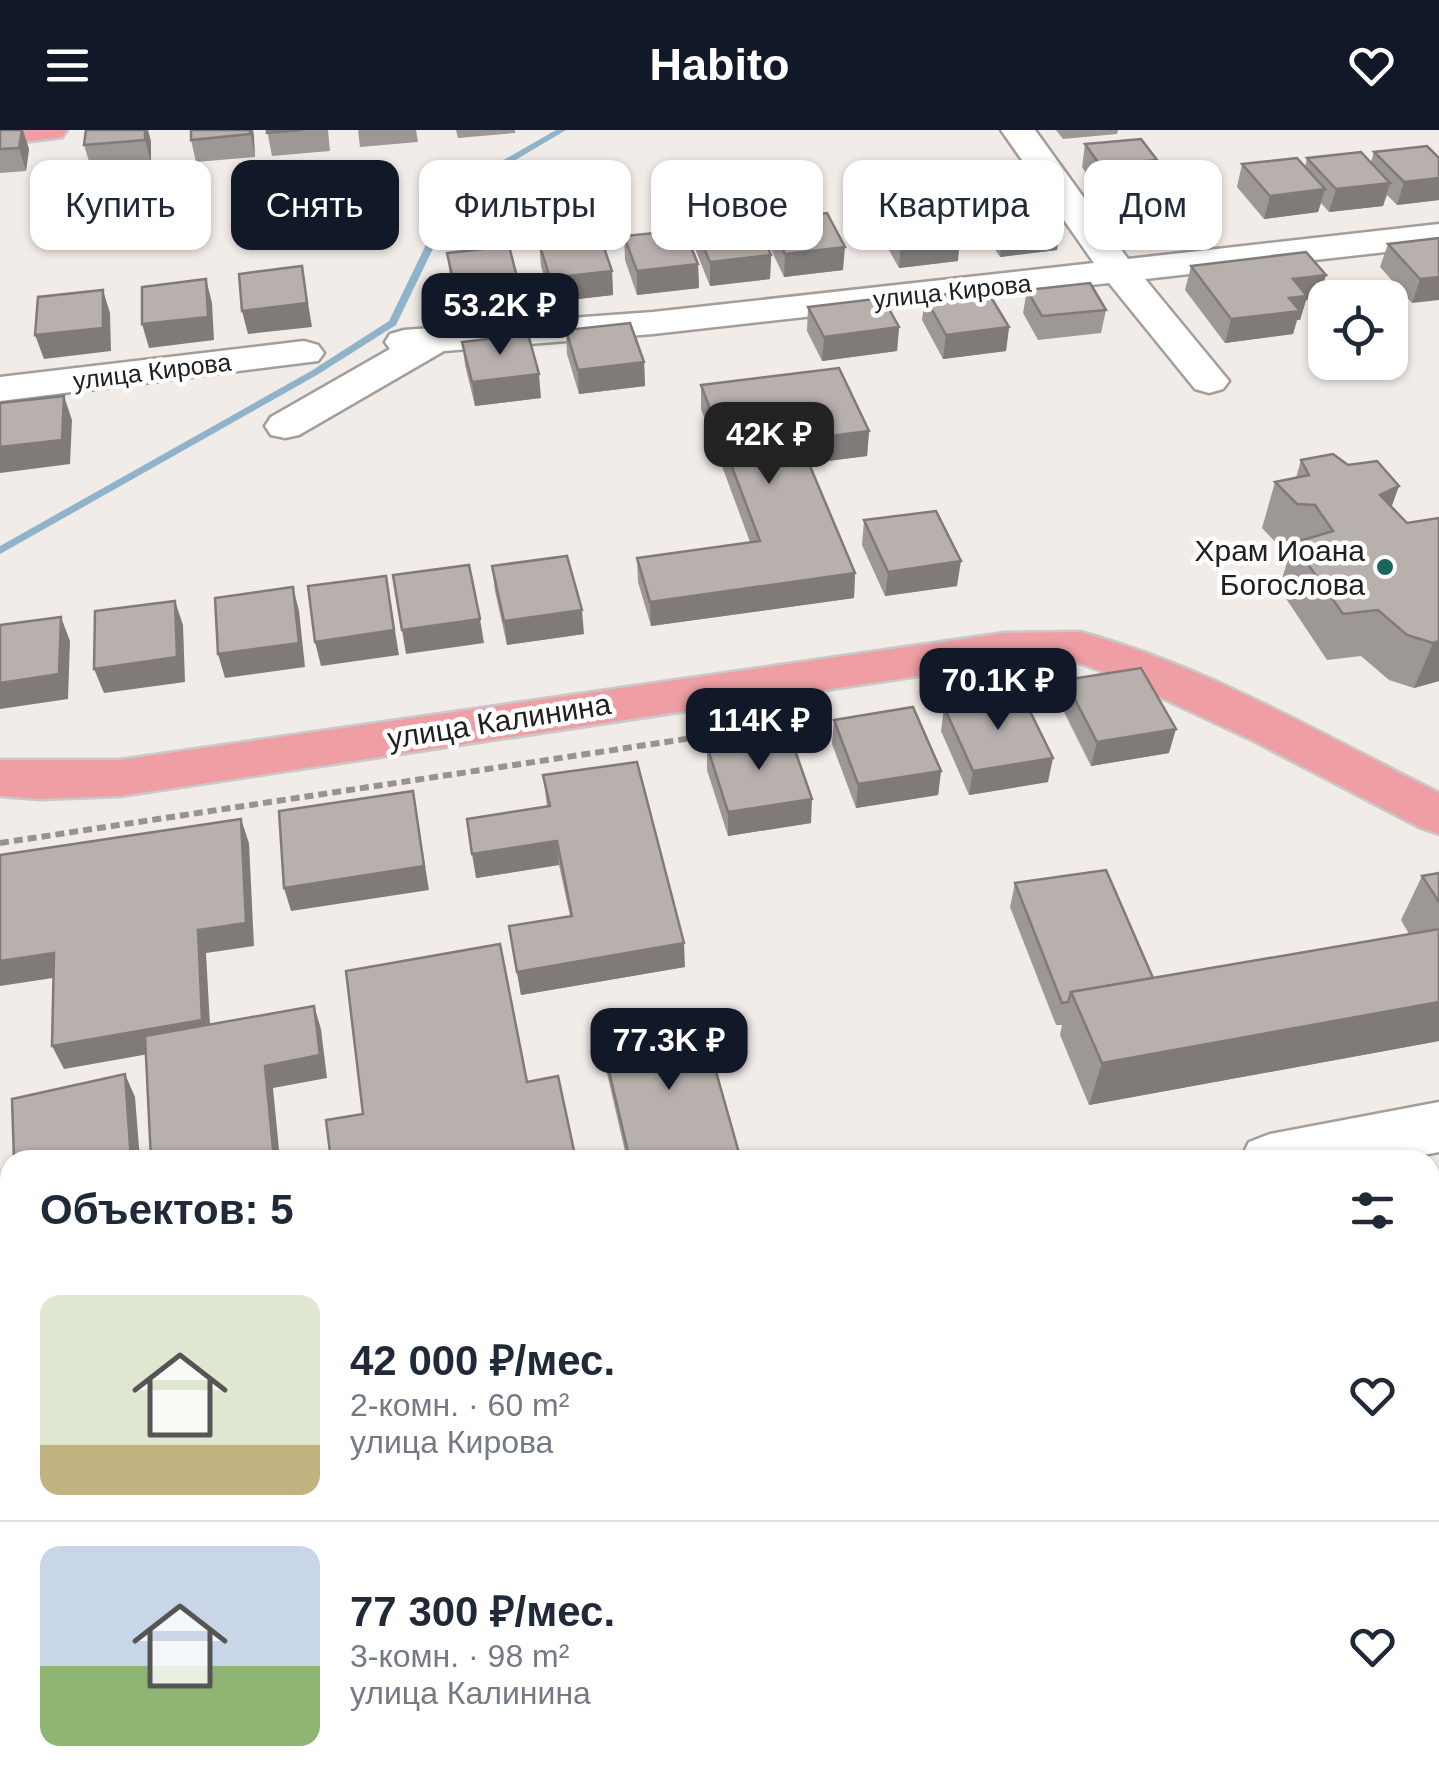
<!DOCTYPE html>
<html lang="ru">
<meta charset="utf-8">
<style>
:root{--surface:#fff;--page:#f2f2f3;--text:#1f2937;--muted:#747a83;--line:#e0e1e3;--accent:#111827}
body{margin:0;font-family:Arial,sans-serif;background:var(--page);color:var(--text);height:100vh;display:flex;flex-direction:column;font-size:38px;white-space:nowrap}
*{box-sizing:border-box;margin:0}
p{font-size:32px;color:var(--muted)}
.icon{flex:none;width:55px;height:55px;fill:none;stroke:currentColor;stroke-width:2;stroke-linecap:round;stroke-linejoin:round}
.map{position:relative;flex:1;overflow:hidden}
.panel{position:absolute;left:0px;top:1020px;width:1440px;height:642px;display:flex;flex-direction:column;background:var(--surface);border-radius:30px 30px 0 0;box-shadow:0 2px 8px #0004}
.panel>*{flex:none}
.guide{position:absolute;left:30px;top:30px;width:1380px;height:90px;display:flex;gap:20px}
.fabs{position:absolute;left:1308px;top:150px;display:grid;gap:20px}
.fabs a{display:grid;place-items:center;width:100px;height:100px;border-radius:20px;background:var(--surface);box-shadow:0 2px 8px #0004;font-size:50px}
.price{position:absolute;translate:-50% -85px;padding:0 22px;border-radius:20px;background:var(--accent);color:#fff;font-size:32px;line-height:65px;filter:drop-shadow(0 2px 5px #0008)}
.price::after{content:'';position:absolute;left:50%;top:60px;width:30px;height:22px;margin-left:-15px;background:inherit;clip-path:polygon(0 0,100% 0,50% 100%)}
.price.on{background:#222;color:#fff}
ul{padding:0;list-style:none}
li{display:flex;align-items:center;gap:30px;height:250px;padding:0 40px}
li+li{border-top:2px solid var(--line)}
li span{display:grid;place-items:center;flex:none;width:280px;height:200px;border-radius:20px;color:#555}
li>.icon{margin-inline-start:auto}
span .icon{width:120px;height:120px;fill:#fffc;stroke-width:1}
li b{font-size:42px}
h2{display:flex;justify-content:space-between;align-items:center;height:120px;padding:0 40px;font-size:42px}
.tag{padding:0 35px;border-radius:20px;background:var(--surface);box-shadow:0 2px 8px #0004;font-size:35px;line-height:90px}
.tag.on{background:var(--accent);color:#fff}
header{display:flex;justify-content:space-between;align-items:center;height:130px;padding:0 40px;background:var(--accent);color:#fff;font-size:45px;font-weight:600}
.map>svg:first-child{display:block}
</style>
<header><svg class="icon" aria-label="menu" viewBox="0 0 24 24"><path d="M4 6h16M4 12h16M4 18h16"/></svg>Habito<svg class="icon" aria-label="heart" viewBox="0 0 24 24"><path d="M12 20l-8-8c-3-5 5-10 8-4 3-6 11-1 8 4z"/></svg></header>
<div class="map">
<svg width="1439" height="1661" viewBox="0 0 1439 1661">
<rect width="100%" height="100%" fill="#f2ece8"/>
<!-- built -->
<polygon fill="#ecded6" points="1430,1373 1439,1377 1439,1661 0,1661 0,1422 10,1432 10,1652 1430,1652"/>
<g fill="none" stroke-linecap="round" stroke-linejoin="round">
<!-- stream -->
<polygon fill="#90b3cc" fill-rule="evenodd" points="556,0 566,0 460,63 396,195 317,245 0,424 0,416 311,241 389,191 453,59"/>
<!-- minor casing -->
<g stroke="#a49e9a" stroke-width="5">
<g id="minor">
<polygon points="1001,0 1035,0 1128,129 1439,94 1439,116 1145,149 1229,251 1223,259 1209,263 1195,259 1109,153 653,204 444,221 299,305 285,308 271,305 265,296 271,287 390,219 385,212 390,204 404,200 653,182 1094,133"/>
<polygon points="304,211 318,215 324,223 318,231 0,271 0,247"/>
<polygon points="1439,972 1439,1022 1398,1030 1240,1030 1249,1012 1270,1004"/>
<polygon points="0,1238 10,1241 10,1303 0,1300"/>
<rect x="1430" y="1448" width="9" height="72"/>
</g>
</g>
<!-- major casing -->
<g stroke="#cac9c9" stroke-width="5">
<g id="major">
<polygon points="0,0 67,0 62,7 0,15"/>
<path d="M1080,502C1206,536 1323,605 1439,663V704L1421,698L1252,610L1115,546L1076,532L1004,533L120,666L40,669L0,666V630H120L1004,503Z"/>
</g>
</g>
<!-- path -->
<polyline stroke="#989390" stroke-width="6" stroke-dasharray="9 5" stroke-linecap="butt" points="0,713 758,598"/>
<!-- minor -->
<use href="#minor" fill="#fff" fill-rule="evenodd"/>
<!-- major -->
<use href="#major" fill="#ef9ea3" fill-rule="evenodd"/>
</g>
<!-- wall -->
<g fill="#9d9795">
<polygon points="0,0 29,19 26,41 0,43"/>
<polygon points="148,0 151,12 151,33 91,38 84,15"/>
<polygon points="253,0 255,27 196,32 191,10"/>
<polygon points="267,0 328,0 330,21 272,26"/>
<polygon points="358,0 416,0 418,12 360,17"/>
<polygon points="456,0 515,0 515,3 458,8"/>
<polygon points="1056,0 1118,0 1117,4 1063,9"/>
<polygon points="1085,14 1157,30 1154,47 1216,74 1211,98 1155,104 1130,72 1134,55 1096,58 1082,37"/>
<polygon points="1374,22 1439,28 1439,70 1397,75 1387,65 1383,76 1329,82 1321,73 1318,82 1264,89 1237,57 1242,34 1305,37 1307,28 1371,32"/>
<polygon points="982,70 1057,120 1000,127 979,94"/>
<polygon points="882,81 958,131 899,138 880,104"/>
<polygon points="769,90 843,140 784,147 768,113"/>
<polygon points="695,98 771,125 770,149 710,156 696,121"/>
<polygon points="624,106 698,134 699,158 637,165 625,130"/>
<polygon points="1439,108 1412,173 1380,137 1388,114"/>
<polygon points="539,113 612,141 613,165 552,172 541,136"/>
<polygon points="447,123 518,151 521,175 458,182 450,146"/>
<polygon points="1191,136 1326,145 1319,168 1306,170 1300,190 1297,190 1293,204 1225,213 1185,160"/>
<polygon points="1027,160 1106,180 1101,203 1038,210 1023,183"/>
<polygon points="925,167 1009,197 1006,221 943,229 922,190"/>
<polygon points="808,177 899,197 897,221 822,231 807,201"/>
<polygon points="566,200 644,232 645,256 579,264 567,224"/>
<polygon points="462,212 541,268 475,276 465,235"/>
<polygon points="701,255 869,301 867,326 809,333 855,443 854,468 651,496 638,452 637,428 750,412 701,279"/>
<polygon points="1301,330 1391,377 1407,393 1439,388 1439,551 1414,558 1389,550 1361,526 1327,530 1279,458 1291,420 1283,420 1262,398 1275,352 1296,348"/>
<polygon points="864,390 957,456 885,466 862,415"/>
<polygon points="492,436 584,504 507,515 495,461"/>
<polygon points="1065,550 1169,623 1091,636 1060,574"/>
<polygon points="944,577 1048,652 969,665 941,601"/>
<polygon points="834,590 941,641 938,665 856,678 832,614"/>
<polygon points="707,616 811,693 728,706 707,640"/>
<polygon points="543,645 685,837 521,865 509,796 570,786 559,735 476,748 547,676"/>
<polygon points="1439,743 1439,911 1089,975 1060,905 1062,895 1056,895 1010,777 1015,753 1153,848 1409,804 1401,790 1422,746"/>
<polygon points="600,903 741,1030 627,1030 603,926"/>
</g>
<!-- shaded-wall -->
<g fill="#807b79">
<polygon points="22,0 23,0 29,19 26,41 19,18"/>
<polygon points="145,0 148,0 151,12 151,33 145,10"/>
<polygon points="250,0 253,0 254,6 255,27"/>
<polygon points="1439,48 1439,70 1397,75 1404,52"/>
<polygon points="1390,53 1383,76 1329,82 1336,59"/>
<polygon points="1325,59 1318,82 1264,89 1270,66"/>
<polygon points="1216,74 1211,98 1155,104 1160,81"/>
<polygon points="1061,97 1057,120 1000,127 1003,104"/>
<polygon points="960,107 958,131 899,138 901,114"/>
<polygon points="845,117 843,140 784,147 785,124"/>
<polygon points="771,125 770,149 710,156 710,132"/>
<polygon points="698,134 699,158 637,165 637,141"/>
<polygon points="302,136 312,197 248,204 242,181"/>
<polygon points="612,141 613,165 552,172 550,148"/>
<polygon points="1326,145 1319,168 1306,170 1300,190 1297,190 1293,204 1225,213 1231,189 1293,149"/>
<polygon points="1439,147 1439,170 1412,173 1420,149"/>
<polygon points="206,149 212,173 214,210 149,218 142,194"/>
<polygon points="518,151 521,175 458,182 455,158"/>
<polygon points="103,160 110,183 111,221 44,229 35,205"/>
<polygon points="899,197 897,221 822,231 824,207"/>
<polygon points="1009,197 1006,221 943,229 946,205"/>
<polygon points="644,232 645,256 579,264 578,240"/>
<polygon points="539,244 541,268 475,276 472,252"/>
<polygon points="64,266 72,290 70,334 0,343 0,317"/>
<polygon points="869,301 867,326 798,335 799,310"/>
<polygon points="1399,356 1383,401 1380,365"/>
<polygon points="961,431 957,456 885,466 888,442"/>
<polygon points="855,443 854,468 651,496 650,472"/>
<polygon points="386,446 399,525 321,536 315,512"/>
<polygon points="293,457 299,481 305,537 225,548 218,524"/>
<polygon points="175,471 183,495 185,552 104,563 94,539"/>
<polygon points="582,480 584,504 507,515 504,491"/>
<polygon points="61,487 70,511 68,569 0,579 0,553"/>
<polygon points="480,489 484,513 406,524 402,500"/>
<polygon points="1439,511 1439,551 1414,558 1433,513"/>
<polygon points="1176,599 1169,623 1091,636 1097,612"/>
<polygon points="1053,628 1048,652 969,665 973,641"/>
<polygon points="941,641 938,665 856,678 858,654"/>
<polygon points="413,661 429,760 291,781 284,758"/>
<polygon points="812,669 811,693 728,706 728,682"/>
<polygon points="241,689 249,713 254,816 206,823 211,913 64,939 52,916 198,800"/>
<polygon points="557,711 559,735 476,748 472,724"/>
<polygon points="684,813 685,837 521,865 517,842"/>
<polygon points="54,823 66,846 0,856 0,831"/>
<polygon points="1439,872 1439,911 1089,975 1102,933"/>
<polygon points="314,876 321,899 327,948 273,958 280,1030 274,1030 265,936"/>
<polygon points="125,944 135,967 140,1030 131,1030"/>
</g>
<!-- building -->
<g fill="#b7b0ad" stroke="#807b79" stroke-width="2.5">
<polygon points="0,0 22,0 19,18 0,19"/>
<polygon points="86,0 145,0 145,10 84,15"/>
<polygon points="191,0 250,0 250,4 191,10"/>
<polygon points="267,0 303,0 267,3"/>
<polygon points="1141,9 1157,30 1100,35 1085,14"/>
<polygon points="1427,16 1439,28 1439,48 1404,52 1374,22"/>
<polygon points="1361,22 1390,53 1336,59 1307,28"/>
<polygon points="1297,28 1325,59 1270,66 1242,34"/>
<polygon points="1190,43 1216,74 1160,81 1135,49"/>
<polygon points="1038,64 1061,97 1003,104 982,70"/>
<polygon points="940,74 960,107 901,114 882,81"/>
<polygon points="827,83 845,117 785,124 769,90"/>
<polygon points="755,91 771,125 710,132 695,98"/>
<polygon points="684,100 698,134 637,141 624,106"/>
<polygon points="600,106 612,141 550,148 539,113"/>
<polygon points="1439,108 1439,147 1420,149 1388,114"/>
<polygon points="509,116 518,151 455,158 447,123"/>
<polygon points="1306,122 1326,145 1293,149 1307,166 1289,168 1300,181 1231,189 1191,136"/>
<polygon points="302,136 307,173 242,181 239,144"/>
<polygon points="206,149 208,187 142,194 142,157"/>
<polygon points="1090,153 1106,180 1042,186 1027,160"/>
<polygon points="986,159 1009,197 946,205 925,167"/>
<polygon points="103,160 103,198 35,205 38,167"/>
<polygon points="883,168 899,197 824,207 808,177"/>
<polygon points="630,193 644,232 578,240 566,200"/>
<polygon points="528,204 539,244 472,252 462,212"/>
<polygon points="839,238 869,301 799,310 855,443 650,472 637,428 760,411 701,255"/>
<polygon points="64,266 62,310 0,317 0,273"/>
<polygon points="1333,324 1348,335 1377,331 1399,356 1380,365 1407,393 1439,388 1439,511 1433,513 1407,505 1378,480 1343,484 1293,413 1333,401 1315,375 1297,374 1275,352 1309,345 1301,330"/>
<polygon points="936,381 961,431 888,442 864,390"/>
<polygon points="567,426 582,480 504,491 492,436"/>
<polygon points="469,435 480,489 402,500 393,445"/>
<polygon points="386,446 394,500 315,512 308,456"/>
<polygon points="293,457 299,513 218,524 215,468"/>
<polygon points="175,471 177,527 94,539 95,481"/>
<polygon points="61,487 59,544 0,553 0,495"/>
<polygon points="1141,538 1176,599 1097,612 1065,550"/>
<polygon points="1022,565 1053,628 973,641 944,577"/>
<polygon points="913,577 941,641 858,654 834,590"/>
<polygon points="789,603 812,669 728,682 707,616"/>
<polygon points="637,632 684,813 517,842 509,796 572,786 557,711 472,724 467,689 550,676 543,645"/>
<polygon points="413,661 424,736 284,758 279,681"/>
<polygon points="241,689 246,793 198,800 202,890 52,916 54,823 0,831 0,725"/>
<polygon points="1106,740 1153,848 1071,862 1068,872 1062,873 1015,753"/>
<polygon points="1439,743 1439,772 1422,746"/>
<polygon points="1439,799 1439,872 1102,933 1071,862"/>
<polygon points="500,814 527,952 558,946 576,1030 331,1030 326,990 363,984 346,841"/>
<polygon points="314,876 320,925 265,936 274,1030 151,1030 145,906"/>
<polygon points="700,885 741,1030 630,1030 600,903"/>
<polygon points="125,944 131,1030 14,1030 12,969"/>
</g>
<!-- markers -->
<circle fill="#1c655c" stroke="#fff" stroke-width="4" cx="1385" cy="437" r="10"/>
<g text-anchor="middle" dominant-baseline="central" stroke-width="9" stroke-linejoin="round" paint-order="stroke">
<!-- far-street labels -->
<g font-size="25" fill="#22201e" stroke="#fff">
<text transform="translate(952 161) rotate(-6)">улица Кирова</text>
<text transform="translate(152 241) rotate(-7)">улица Кирова</text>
</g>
<!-- poi labels -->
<g font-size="30" fill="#22201e" stroke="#fff" text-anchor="end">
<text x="1365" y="420">Храм Иоана<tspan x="1365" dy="34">Богослова</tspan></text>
</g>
<!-- street labels -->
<g font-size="30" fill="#22201e" stroke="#fff">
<text transform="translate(499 591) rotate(-9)">улица Калинина</text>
</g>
</g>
</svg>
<div class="fabs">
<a><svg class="icon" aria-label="locate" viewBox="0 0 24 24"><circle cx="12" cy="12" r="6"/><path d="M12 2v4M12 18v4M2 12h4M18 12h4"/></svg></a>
</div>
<b class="price" style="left:500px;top:228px">53.2K ₽</b>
<b class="price on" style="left:769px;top:357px">42K ₽</b>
<b class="price" style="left:998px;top:603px">70.1K ₽</b>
<b class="price" style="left:759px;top:643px">114K ₽</b>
<b class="price" style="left:669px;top:963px">77.3K ₽</b>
<div class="guide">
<a class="tag">Купить</a>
<a class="tag on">Снять</a>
<a class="tag">Фильтры</a>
<a class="tag">Новое</a>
<a class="tag">Квартира</a>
<a class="tag">Дом</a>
</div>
<section class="panel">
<h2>Объектов: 5<svg class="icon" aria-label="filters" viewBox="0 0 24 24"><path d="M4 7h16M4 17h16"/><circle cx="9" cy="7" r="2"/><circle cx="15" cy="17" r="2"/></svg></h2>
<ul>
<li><span style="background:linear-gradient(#dfe7d0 75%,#c2b280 0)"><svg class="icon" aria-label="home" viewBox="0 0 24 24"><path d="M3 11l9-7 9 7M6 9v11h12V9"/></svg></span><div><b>42 000 ₽/мес.</b><p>2-комн. · 60 m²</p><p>улица Кирова</p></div><svg class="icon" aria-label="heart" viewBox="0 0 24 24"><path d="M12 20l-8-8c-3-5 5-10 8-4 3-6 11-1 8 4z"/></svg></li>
<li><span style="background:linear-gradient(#c9d6e8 60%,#8fb573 0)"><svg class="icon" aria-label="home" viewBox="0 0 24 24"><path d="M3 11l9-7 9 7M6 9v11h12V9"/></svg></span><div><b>77 300 ₽/мес.</b><p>3-комн. · 98 m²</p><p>улица Калинина</p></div><svg class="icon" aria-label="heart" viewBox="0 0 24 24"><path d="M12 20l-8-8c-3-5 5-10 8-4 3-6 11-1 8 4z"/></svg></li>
</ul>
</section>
</div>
